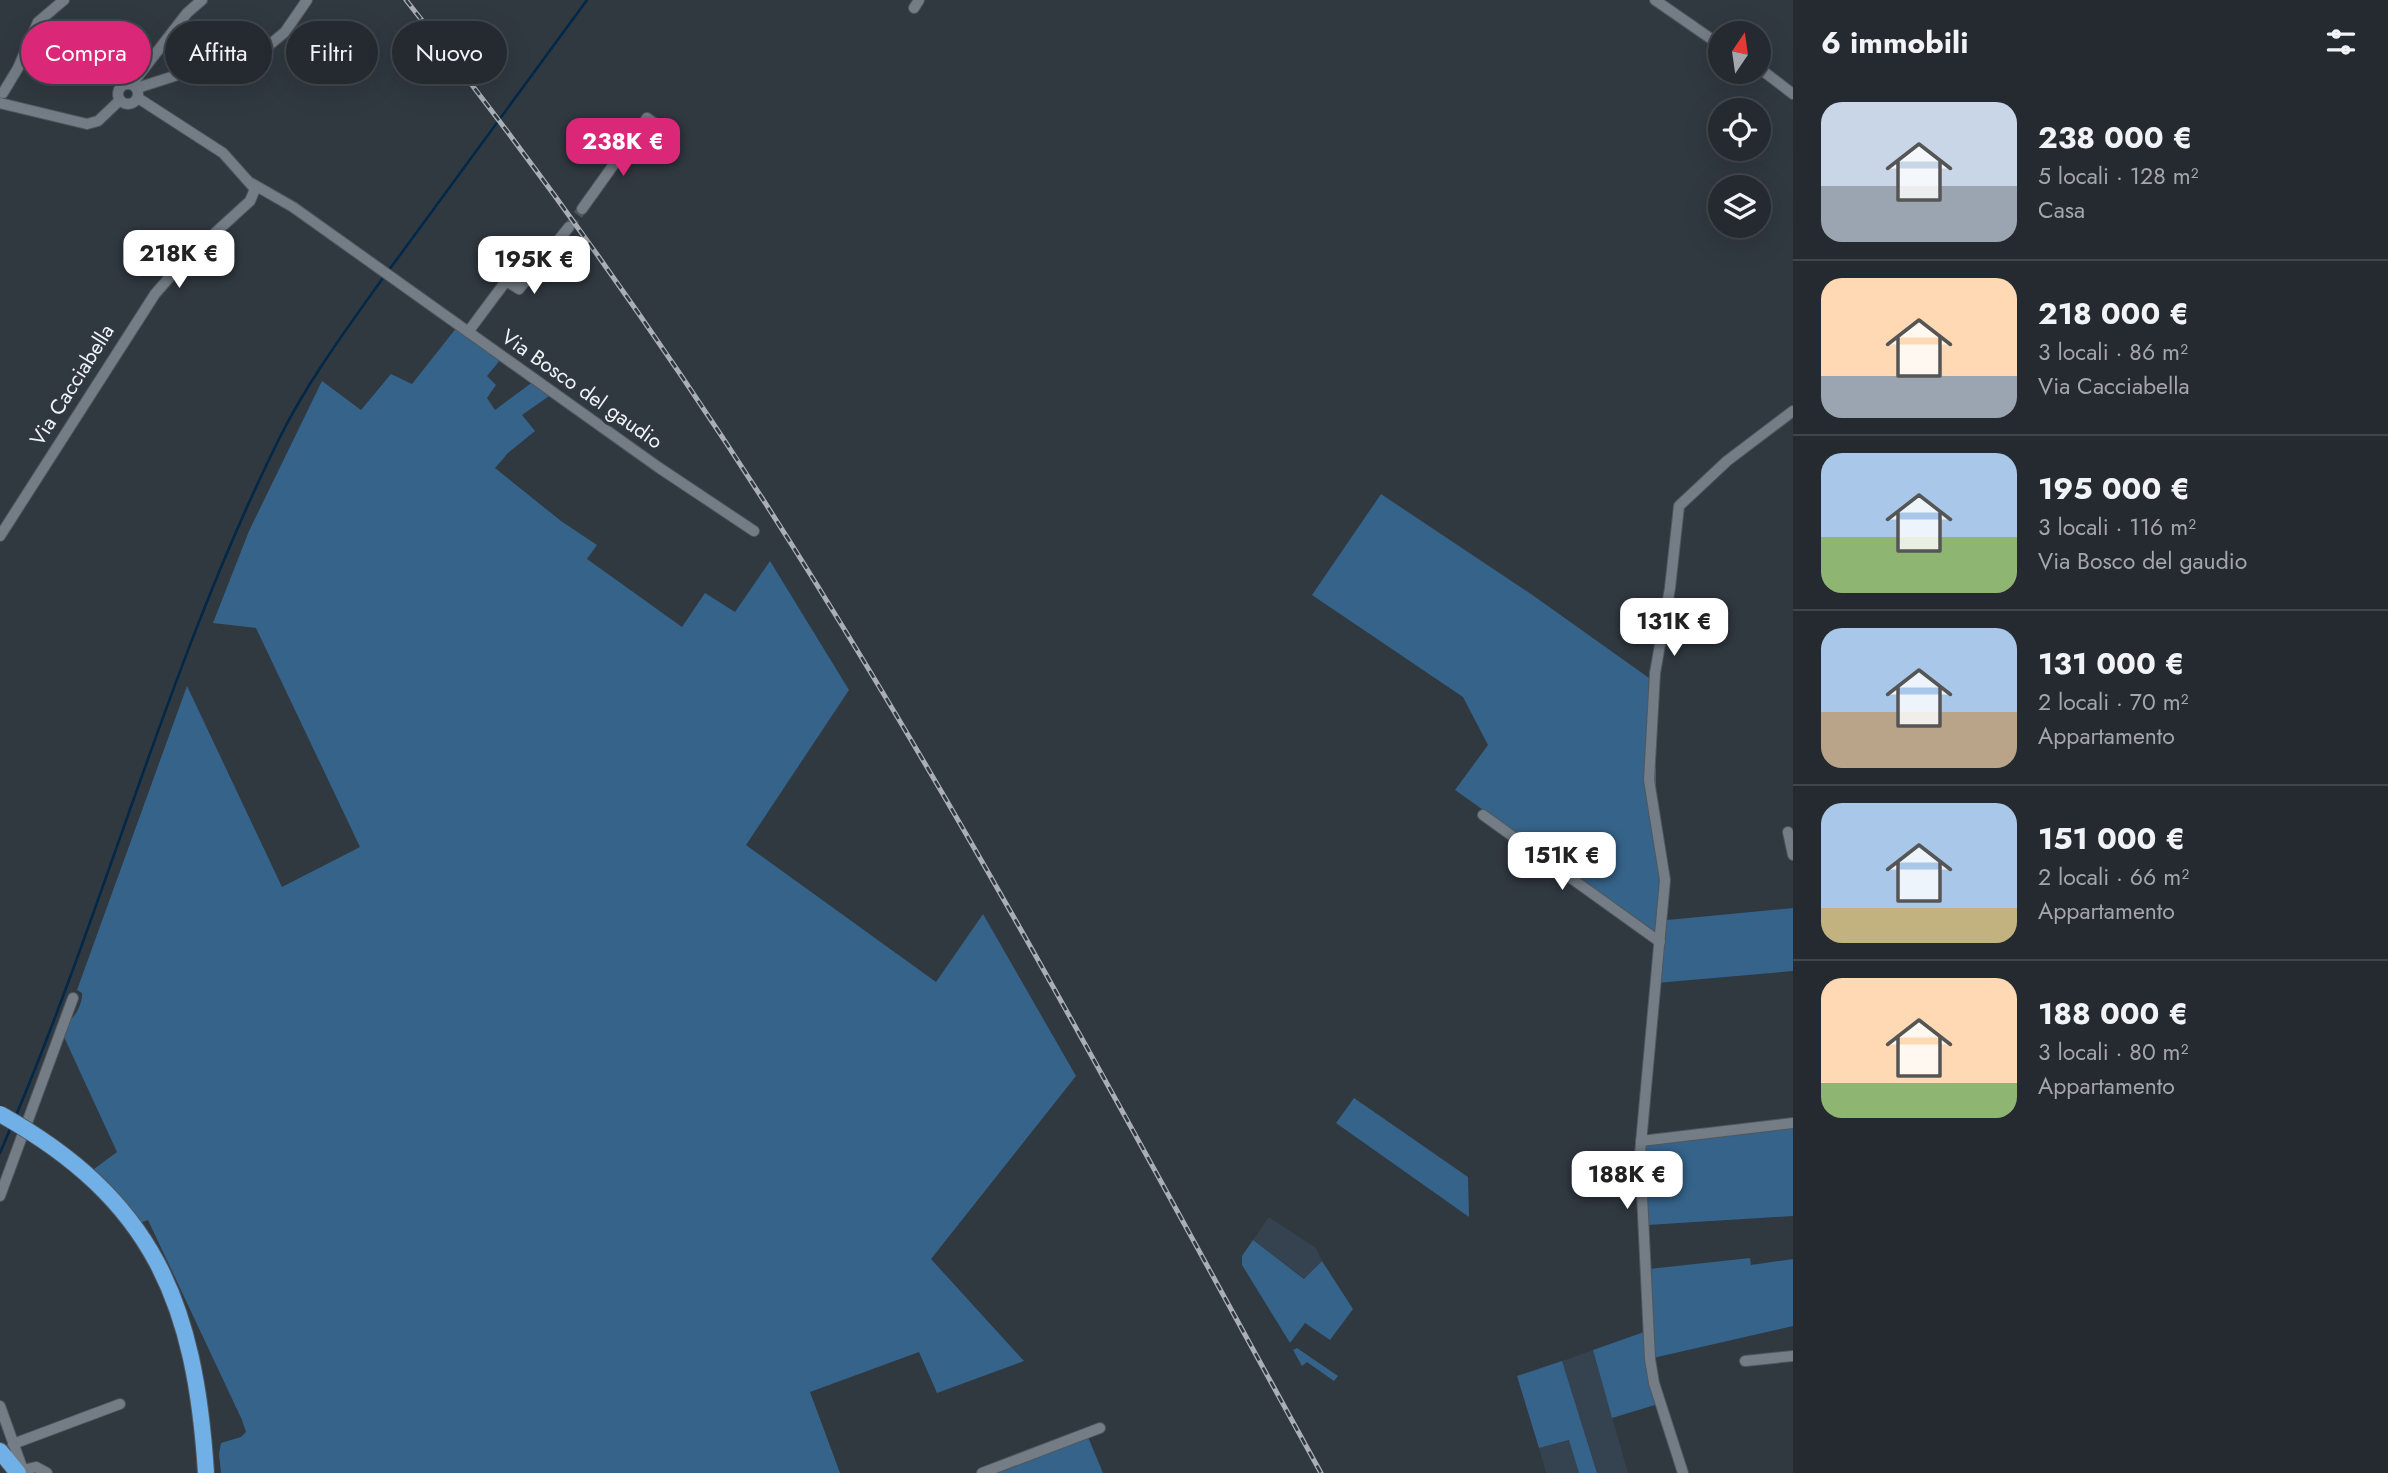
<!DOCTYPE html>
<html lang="it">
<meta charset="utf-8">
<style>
:root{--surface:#242a30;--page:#2c3238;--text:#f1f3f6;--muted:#a3a7ab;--line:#41464c;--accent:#db2777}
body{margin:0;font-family:Jost,sans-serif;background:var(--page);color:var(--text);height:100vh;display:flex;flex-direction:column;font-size:26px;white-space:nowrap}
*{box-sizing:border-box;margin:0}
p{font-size:23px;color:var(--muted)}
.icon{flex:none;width:38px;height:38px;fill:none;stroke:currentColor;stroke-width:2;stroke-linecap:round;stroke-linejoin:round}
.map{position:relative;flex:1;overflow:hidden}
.details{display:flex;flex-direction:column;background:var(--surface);width:595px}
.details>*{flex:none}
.guide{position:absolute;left:21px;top:21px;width:665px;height:63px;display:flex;gap:14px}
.needle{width:46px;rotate:13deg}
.tools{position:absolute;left:1708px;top:21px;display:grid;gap:14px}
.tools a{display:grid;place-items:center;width:63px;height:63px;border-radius:50%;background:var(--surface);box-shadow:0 7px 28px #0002,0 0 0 2px var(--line);font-size:35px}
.price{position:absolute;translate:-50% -60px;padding:0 16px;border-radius:14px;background:#fff;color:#222;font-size:23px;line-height:46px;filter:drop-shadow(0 2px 4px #0008)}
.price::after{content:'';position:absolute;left:50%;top:42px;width:21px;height:16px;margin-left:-10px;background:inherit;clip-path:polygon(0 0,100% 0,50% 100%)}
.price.selected{background:var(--accent);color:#fff}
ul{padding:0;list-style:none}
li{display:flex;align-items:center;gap:21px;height:175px;padding:0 28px}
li+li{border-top:2px solid var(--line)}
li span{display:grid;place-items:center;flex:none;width:196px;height:140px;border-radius:21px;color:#555}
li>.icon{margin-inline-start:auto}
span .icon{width:84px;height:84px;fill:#fffc;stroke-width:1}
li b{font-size:30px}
h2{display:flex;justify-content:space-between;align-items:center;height:84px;padding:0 28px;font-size:30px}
.pill{padding:0 24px;border-radius:32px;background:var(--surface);box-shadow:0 7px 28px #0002,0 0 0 2px var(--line);font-size:24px;line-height:63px}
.pill.selected{background:var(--accent);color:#fff}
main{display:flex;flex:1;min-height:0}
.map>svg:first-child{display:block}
</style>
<main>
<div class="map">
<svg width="1793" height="1473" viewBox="0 0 1793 1473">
<rect width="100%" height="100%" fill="#303840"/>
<!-- built -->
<g fill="#35424f">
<polygon points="1269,1217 1316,1248 1322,1261 1305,1279 1253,1240"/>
<polygon points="1593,1350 1628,1473 1597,1473 1562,1361"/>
<polygon points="1570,1440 1579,1473 1546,1473 1539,1448"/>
</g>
<!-- green -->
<g fill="#36638a">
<path d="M457,327L501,359L487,376L496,385L487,398L495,410L534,381L552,394L522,415L535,431L508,453L495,468L561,521L597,545L587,559L682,627L705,593L735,612L770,561L849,690L746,845L936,982L983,914L1076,1076L931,1259L1024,1361L937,1393L919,1352L810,1392L840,1473H221L219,1454L221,1443L241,1437L246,1432L242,1420L148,1220L140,1223L94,1169L117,1152L64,1037L69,1020C76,1017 83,1001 82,993L77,990L187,686L282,887L360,847L256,628L213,623L249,531L322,381L361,410L391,374L412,384Z"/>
<polygon points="1381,494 1531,594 1649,678 1646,765 1656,767 1656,800 1667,859 1667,920 1793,908 1793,971 1656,983 1663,931 1653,930 1455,790 1488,745 1463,697 1312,595"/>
<polygon points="1354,1098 1468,1177 1469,1217 1336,1123"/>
<polygon points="1793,1125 1793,1216 1647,1225 1643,1143"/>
<polygon points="1253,1240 1304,1279 1322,1261 1353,1309 1330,1340 1305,1323 1290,1343 1242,1265 1242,1256"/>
<polygon points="1750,1258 1751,1265 1793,1259 1793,1326 1653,1358 1649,1269"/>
<polygon points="1644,1332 1655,1405 1612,1418 1593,1350"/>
<polygon points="1297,1348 1338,1376 1334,1381 1307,1362 1302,1366 1293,1350"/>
<polygon points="1562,1361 1597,1473 1579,1473 1569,1440 1539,1448 1517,1376"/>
<polygon points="1088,1437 1103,1473 997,1473 1006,1470"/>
</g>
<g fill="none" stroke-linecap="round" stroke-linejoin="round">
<!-- stream -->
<g stroke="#002848" stroke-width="2.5">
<polyline points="389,270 587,0"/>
<path d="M15,1118C109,894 171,657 279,439C307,382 348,327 385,275"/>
<polyline points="0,1153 11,1127"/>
</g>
<!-- minor-tunnel -->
<polyline stroke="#4c545c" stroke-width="10" stroke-dasharray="10 5" stroke-linecap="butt" points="569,227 582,209"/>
<!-- minor casing -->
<g stroke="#50575d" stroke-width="12">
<g id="minor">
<polyline points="1655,0 1720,45"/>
<polyline points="914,8 919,0"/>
<polyline points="1759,68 1793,94"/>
<circle cx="128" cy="94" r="10"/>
<polyline points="132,84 187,13 202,0"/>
<polyline points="137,88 268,46 285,32 307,0"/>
<polyline points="3,93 18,68 38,22 64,0"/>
<polyline points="0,103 87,124 98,121 119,101"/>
<polyline points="251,183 293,207 658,467 754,531"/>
<polyline points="582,209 647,118 654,123"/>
<polyline points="468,332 506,281 519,289 569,227"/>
<polyline points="0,536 155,294 182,263 250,201 255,189 223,153 138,98"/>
<polyline points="1483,815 1660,942"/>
<polyline points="1788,832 1793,855"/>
<polyline points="1641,1141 1793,1123"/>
<polyline points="0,1196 73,998"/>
<polyline points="1745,1361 1793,1356"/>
<polyline points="0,1406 24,1473"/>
<polyline points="13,1444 120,1404"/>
<polyline points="23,1470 36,1467 47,1473"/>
<polyline points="982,1473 1100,1428"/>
<polyline points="1683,1473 1654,1383 1650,1359 1640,1154 1665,880 1649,780 1655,673 1670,588 1679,506 1727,461 1793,411"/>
</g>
</g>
<!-- highway casing -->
<g stroke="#50575d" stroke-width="18">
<polyline id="highway" points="0,1451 18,1473"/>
</g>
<!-- minor -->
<use href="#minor" stroke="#747d86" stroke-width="10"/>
<!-- highway -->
<use href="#highway" stroke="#70b0e7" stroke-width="16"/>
<!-- rail casing -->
<g stroke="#a8afb5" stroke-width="5">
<path id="rail" d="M406,0C554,187 691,382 817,585C997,874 1157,1176 1321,1473"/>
</g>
<!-- rail -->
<use href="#rail" stroke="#303840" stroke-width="2.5" stroke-dasharray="8" stroke-linecap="butt"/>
<!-- highway-bridge casing -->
<g stroke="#50575d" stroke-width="18" stroke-linecap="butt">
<path id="highway-bridge" d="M0,1114C154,1200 195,1303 206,1473"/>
</g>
<!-- highway-bridge -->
<use href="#highway-bridge" stroke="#70b0e7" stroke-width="16"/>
</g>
<g text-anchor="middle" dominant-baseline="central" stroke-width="7" stroke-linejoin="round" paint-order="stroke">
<!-- street labels -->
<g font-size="21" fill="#eef4f9" stroke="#303840">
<text transform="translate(72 385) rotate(-58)">Via Cacciabella</text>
<text transform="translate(582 389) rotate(35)">Via Bosco del gaudio</text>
</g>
</g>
</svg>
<div class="tools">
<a><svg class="needle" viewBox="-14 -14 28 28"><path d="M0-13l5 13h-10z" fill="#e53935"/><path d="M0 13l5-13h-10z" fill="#a3a7ab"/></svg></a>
<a><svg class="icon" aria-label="locate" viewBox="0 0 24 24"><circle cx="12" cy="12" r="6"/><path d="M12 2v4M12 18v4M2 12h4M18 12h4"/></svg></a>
<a><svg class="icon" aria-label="layers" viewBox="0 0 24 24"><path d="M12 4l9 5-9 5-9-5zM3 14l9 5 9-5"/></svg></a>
</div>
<b class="price selected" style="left:623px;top:178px">238K €</b>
<b class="price" style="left:179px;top:290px">218K €</b>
<b class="price" style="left:534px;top:296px">195K €</b>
<b class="price" style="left:1674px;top:658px">131K €</b>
<b class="price" style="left:1562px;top:892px">151K €</b>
<b class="price" style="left:1627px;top:1211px">188K €</b>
<div class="guide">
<a class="pill selected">Compra</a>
<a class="pill">Affitta</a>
<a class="pill">Filtri</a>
<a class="pill">Nuovo</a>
</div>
</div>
<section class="details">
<h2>6 immobili<svg class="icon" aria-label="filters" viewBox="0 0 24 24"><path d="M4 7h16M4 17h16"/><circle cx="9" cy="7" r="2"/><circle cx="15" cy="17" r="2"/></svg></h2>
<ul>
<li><span style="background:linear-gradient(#c9d6e8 60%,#9aa5b1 0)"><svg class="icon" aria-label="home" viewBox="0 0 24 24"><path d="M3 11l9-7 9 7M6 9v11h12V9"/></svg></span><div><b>238 000 €</b><p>5 locali · 128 m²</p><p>Casa</p></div></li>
<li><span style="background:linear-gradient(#ffd9b3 70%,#9aa5b1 0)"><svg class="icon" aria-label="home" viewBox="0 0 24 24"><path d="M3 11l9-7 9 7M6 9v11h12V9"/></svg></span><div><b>218 000 €</b><p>3 locali · 86 m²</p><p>Via Cacciabella</p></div></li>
<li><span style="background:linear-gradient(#a9c7e8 60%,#8fb573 0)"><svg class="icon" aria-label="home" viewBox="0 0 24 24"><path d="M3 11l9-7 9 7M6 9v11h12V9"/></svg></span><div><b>195 000 €</b><p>3 locali · 116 m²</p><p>Via Bosco del gaudio</p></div></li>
<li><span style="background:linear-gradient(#a9c7e8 60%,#b9a48a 0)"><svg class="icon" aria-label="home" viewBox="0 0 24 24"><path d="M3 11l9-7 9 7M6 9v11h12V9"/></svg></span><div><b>131 000 €</b><p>2 locali · 70 m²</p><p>Appartamento</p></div></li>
<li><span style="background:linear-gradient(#a9c7e8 75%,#c2b280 0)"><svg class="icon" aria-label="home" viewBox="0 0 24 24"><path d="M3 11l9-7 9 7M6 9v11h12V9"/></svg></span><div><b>151 000 €</b><p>2 locali · 66 m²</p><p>Appartamento</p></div></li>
<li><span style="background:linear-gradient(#ffd9b3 75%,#8fb573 0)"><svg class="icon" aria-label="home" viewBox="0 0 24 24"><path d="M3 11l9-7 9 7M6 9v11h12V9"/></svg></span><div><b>188 000 €</b><p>3 locali · 80 m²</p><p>Appartamento</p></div></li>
</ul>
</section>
</main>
